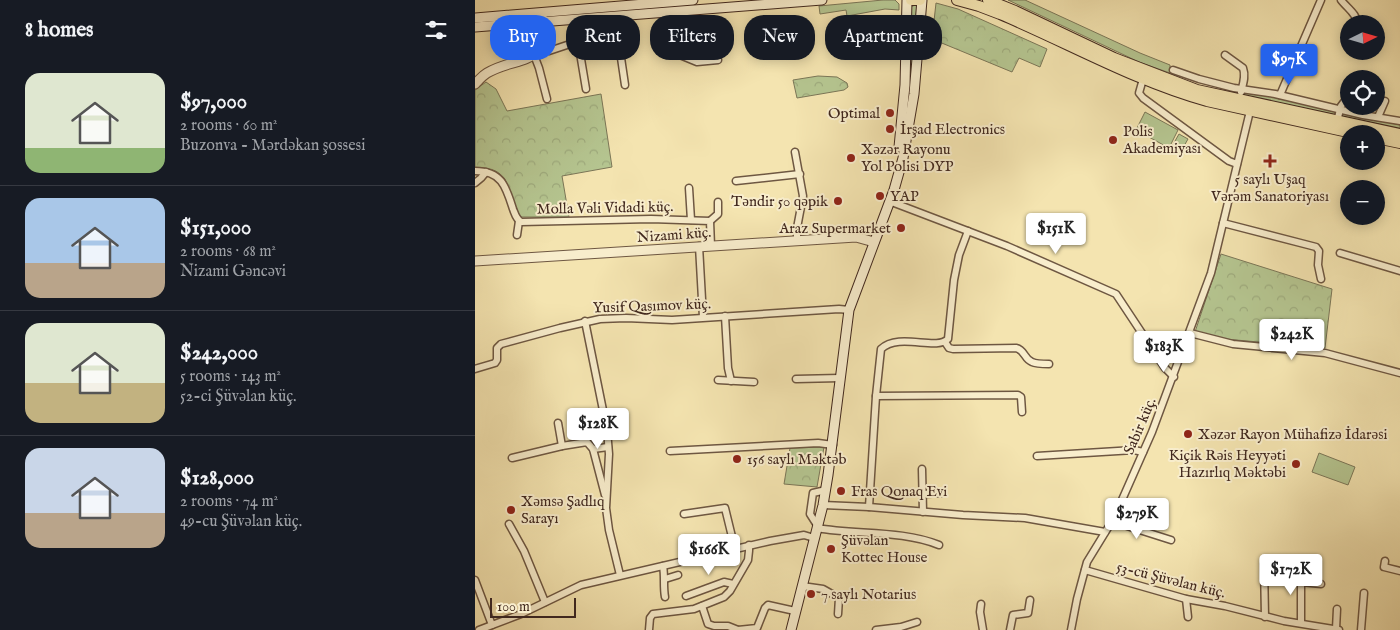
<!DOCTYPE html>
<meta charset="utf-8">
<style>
:root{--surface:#171b24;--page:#242831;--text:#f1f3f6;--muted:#9ea1a6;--line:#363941;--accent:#2563eb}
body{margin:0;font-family:"IM FELL English",serif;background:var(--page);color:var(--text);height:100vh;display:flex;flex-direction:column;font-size:19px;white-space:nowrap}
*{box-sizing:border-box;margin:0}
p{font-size:16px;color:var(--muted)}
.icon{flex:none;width:28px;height:28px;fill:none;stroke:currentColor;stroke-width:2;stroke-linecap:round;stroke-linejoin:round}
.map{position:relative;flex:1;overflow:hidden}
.side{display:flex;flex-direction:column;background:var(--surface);width:475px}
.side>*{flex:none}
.guide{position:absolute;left:15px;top:15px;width:475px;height:45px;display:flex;gap:10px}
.needle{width:32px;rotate:85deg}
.buttons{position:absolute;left:865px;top:15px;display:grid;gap:10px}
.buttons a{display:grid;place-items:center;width:45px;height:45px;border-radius:50%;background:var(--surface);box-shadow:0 2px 12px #0003;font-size:25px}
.scale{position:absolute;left:15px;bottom:12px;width:86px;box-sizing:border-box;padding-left:5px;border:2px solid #41281e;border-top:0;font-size:14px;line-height:18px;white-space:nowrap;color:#41281e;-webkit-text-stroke:4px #f8edcc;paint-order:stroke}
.price{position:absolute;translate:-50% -42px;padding:0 11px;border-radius:5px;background:#fff;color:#222;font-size:16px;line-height:32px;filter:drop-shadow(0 1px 2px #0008)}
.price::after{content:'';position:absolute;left:50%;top:30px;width:15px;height:11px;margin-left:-8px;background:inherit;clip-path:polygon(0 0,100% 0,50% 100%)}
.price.on{background:var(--accent);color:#fff}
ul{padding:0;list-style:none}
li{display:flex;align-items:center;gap:15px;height:125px;padding:0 25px}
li+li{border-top:1px solid var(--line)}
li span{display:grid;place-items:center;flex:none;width:140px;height:100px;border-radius:15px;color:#555}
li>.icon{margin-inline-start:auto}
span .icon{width:60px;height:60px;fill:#fffc;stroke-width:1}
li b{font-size:21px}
h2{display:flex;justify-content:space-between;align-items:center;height:60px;padding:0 25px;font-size:21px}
.tag{padding:0 18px;border-radius:20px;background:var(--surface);box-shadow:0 2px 12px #0003;font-size:18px;line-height:45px}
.tag.on{background:var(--accent);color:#fff}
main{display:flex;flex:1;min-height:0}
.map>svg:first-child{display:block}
</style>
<main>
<section class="side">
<h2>8 homes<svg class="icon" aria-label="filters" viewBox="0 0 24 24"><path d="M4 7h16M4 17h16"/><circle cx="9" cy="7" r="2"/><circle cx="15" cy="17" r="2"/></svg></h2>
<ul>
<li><span style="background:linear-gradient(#dfe7d0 75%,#8fb573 0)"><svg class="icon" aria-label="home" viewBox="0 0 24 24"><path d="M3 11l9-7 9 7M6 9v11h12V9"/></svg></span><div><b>$97,000</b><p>2 rooms · 60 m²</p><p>Buzonva - Mərdəkan şossesi</p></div></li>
<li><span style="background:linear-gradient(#a9c7e8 65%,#b9a48a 0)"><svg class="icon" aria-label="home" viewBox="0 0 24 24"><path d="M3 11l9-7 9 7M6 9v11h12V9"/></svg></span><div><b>$151,000</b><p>2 rooms · 68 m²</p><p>Nizami Gəncəvi</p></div></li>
<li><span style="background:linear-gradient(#dfe7d0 60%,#c2b280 0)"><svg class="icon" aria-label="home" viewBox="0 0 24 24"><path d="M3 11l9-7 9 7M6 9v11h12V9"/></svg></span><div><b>$242,000</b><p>5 rooms · 143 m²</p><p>52-ci Şüvəlan küç.</p></div></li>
<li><span style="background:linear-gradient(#c9d6e8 65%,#b9a48a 0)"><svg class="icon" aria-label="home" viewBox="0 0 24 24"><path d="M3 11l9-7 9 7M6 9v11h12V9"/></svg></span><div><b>$128,000</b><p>2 rooms · 74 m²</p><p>49-cu Şüvəlan küç.</p></div></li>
</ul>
</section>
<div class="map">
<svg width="925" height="630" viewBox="0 0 925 630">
<defs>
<pattern id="park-crowns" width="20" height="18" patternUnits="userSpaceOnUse" patternTransform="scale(1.25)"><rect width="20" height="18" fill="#b5c590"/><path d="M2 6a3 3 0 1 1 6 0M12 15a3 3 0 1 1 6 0" fill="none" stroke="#9da97c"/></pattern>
</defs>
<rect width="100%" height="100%" fill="#f4e4b0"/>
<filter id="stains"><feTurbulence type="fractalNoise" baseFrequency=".004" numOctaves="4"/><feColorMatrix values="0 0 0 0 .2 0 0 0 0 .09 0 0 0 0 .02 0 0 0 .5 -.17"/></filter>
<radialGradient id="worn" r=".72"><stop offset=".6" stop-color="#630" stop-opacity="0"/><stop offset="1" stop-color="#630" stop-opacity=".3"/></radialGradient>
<!-- grass -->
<g fill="#b5c590" stroke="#7b7657">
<polygon points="408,0 420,0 424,4 424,10 410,9 372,16 371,10 345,14 344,6"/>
<polygon points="533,0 550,0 665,53 695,65 695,73 664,62"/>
<polygon points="770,91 798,96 862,110 860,115 769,96"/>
<polygon points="670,112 703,130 694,148 661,130"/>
<polygon points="867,112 925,125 925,129 866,116"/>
<polygon points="704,134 713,139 705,153 696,148"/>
<polygon points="844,453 880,467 873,485 837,472"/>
</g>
<!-- park -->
<g fill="url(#park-crowns)" stroke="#7b7657">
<polygon points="461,3 483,9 572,49 565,67 544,58 537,72 457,39"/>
<polygon points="440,5 444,7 436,107 432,107 436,7"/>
<polygon points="343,76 362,77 372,83 373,87 369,90 322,98 318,80"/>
<path d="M11,82L21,89L32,111L126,94L137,167L87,176L94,217H45L30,179C21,168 13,168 0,168V90Z"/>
<polygon points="746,254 857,289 850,348 750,339 720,332"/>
<polygon points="349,447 342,487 309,484 315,448"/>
</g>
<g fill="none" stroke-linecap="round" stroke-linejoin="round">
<!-- minor casing -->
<g stroke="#6e5742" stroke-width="9">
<g id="minor">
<path d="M866,0C872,8 882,14 883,24"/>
<polyline points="201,12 205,55 222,62 243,60"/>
<polyline points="140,17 150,85"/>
<polyline points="103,41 111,89"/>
<polyline points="63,48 74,51 122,35"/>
<polyline points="59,55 64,68 72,99"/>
<path d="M750,55L768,68C771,76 768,84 766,92"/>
<polyline points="820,59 830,61"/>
<polyline points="698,70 724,79 759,88 800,94 888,115 925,121"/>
<polyline points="668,79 664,93 668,98 754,161 762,164"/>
<polyline points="805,95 846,0"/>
<polyline points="903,117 910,101"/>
<polyline points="862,121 866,106 872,98"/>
<polyline points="320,152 328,196 322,228 322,241"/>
<path d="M0,171C27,171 31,187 38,209C40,214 41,219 46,222L176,219L235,221L236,246"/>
<polyline points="261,181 325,174"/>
<polyline points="0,183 6,178 11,172"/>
<polyline points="214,188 216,220"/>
<polyline points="414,201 532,246 641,294 690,368 699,377"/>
<polyline points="235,221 243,214 243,202"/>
<polyline points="748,223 841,247 844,251 843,265 846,279"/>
<polyline points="42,235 44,221"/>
<polyline points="224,246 228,317"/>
<polyline points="865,253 925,271"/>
<polyline points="250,316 253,368 256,381"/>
<polyline points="110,321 132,430 134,454 131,508 134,530 145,575"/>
<polyline points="715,333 758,344 850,353 925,373"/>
<path d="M470,342L474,348L478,349L541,348C550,350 549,359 557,362C561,364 569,364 574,364"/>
<polyline points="0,369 20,363 22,360 22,348 26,344 85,328 125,319 151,318 197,320 364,309 374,310"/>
<polyline points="321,379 365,378"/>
<polyline points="243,380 279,382"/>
<polyline points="401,396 543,395 546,397 547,412"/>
<polyline points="105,418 109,441"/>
<polyline points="83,423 87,446"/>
<polyline points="118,449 133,447"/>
<polyline points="195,451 343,443 358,445"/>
<polyline points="562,456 659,450 668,452"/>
<polyline points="37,458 87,446 112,442 118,449 130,495"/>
<polyline points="447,469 448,512"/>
<polyline points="448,494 467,493"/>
<polyline points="348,505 394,507 488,515 550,518 630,532"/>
<path d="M394,507L401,396L406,349C424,332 461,351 473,339L479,280L484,255L493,231"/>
<polyline points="209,514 250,508 260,549"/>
<polyline points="639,518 652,526 696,540"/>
<polyline points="34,524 49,551 70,602"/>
<polyline points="342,525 335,514 338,493 351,490"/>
<path d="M342,528C381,535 427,530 464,545"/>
<polyline points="910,561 909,567 925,571"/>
<polyline points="789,564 790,617"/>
<path d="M188,566C190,577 188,586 190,597"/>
<polyline points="610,570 711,599 750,606 809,621 864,630"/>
<polyline points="190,579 203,575"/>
<polyline points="0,580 17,625"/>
<polyline points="826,582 846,584"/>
<polyline points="327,586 348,589 364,598 363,614"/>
<polyline points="211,596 249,582 258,584"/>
<polyline points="711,599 713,617"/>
<polyline points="506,604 505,612 508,630"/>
<polyline points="227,606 233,624 239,626 253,626 263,630"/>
<polyline points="826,623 826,569"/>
<polyline points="861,629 862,609"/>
<polyline points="4,630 46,614 106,585 295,541 329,535 339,538"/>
<polyline points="174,630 175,618 178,614 219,609 249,597 255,591 273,560 274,551 274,545"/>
<polyline points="263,630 282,628 290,608 293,605 320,611"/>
<polyline points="401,630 426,627 442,622"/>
<polyline points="535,630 538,615 553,613 555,600"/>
<polyline points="596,630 602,599 612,562 639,518 677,432 736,273 775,111"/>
<polyline points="886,630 889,593"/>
</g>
</g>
<!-- tertiary casing -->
<g stroke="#6e5742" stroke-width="11">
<g id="tertiary">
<path d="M0,84C4,80 7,76 12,73C45,54 71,70 67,16"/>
<polyline points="0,261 381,237 399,242"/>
</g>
</g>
<!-- secondary casing -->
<g stroke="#41281e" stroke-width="11">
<g id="secondary">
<polyline points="0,18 218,0"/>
<polyline points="0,27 347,0"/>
<polyline points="424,147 430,85 432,0"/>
<polyline points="316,630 348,505 353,475 374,310 419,190 428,158 439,94 447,0"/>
</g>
</g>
<!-- primary casing -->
<g stroke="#41281e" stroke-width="12">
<g id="primary">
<polyline points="436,0 445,0"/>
<path d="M482,0L504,6L525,14C594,43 660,81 732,101L882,134"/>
<polyline points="513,0 540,11 639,58 722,90 925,134"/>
<polyline points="901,138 925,143"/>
</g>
</g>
<!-- minor -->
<use href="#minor" stroke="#f8edcc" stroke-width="6"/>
<!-- tertiary -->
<use href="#tertiary" stroke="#f8edcc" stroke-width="9"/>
<!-- secondary -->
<use href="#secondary" stroke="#f8edcc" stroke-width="9"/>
<!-- primary -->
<use href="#primary" stroke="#f4e4b0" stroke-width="10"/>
</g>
<!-- markers -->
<g fill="#8f2418" stroke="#f8edcc" stroke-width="2">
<circle cx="415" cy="113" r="5"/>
<circle cx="415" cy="129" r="5"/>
<circle cx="638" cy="140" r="5"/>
<circle cx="376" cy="158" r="5"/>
<path d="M792.5 153.5h5v5h5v5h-5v5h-5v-5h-5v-5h5z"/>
<circle cx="405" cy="196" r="5"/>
<circle cx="363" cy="201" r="5"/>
<circle cx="426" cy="228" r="5"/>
<circle cx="713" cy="434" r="5"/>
<circle cx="262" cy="459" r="5"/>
<circle cx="821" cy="464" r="5"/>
<circle cx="366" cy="491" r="5"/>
<circle cx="36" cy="510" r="5"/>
<circle cx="356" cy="549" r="5"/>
<circle cx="336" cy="594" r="5"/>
</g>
<g text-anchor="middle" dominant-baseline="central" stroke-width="4" stroke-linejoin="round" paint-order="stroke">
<!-- poi labels -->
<g font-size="15" fill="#41281e" stroke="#f8edcc" text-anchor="start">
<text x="405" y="113" text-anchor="end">Optimal</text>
<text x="425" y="129">İrşad Electronics</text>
<text x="648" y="131">Polis<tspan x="648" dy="17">Akademiyası</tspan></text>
<text x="386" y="149">Xəzər Rayonu<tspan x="386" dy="17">Yol Polisi DYP</tspan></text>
<text x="795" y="179" text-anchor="middle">5 saylı Uşaq<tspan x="795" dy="17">Vərəm Sanatoriyası</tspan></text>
<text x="415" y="196">YAP</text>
<text x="353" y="201" text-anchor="end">Təndir 50 qəpik</text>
<text x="416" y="228" text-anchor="end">Araz Supermarket</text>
<text x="723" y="434">Xəzər Rayon Mühafizə İdarəsi</text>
<text x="811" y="455" text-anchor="end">Kiçik Rəis Heyyəti<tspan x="811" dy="17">Hazırlıq Məktəbi</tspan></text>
<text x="272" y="459">156 saylı Məktəb</text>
<text x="376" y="491">Fras Qonaq Evi</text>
<text x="46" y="501">Xəmsə Şadlıq<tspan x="46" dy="17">Sarayı</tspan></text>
<text x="366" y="540">Şüvəlan<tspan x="366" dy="17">Kottec House</tspan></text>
<text x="346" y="594">7 saylı Notarius</text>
</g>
<!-- street labels -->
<g font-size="15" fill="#41281e" stroke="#f8edcc">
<text transform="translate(130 208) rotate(-1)">Molla Vəli Vidadi küç.</text>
<text transform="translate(199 235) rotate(-4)">Nizami küç.</text>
<text transform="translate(177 306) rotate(-2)">Yusif Qasımov küç.</text>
<text transform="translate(665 426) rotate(-67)">Sabir küç.</text>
<text transform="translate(696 580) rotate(14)">53-cü Şüvəlan küç.</text>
</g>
</g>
<rect width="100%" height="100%" filter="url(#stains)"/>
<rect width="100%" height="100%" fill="url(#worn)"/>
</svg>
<div class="buttons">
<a><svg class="needle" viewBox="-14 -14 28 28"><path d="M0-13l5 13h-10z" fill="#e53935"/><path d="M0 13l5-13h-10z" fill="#9ea1a6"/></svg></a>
<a><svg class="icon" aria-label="locate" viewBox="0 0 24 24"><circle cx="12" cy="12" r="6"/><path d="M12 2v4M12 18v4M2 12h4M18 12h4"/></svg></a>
<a>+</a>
<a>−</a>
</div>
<div class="scale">100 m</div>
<b class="price on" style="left:814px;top:86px">$97K</b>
<b class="price" style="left:581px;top:255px">$151K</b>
<b class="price" style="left:817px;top:361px">$242K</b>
<b class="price" style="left:689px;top:373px">$183K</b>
<b class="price" style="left:123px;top:450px">$128K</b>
<b class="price" style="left:662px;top:540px">$279K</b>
<b class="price" style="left:234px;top:576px">$166K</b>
<b class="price" style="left:816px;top:596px">$172K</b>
<div class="guide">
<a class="tag on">Buy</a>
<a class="tag">Rent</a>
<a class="tag">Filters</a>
<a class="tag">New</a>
<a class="tag">Apartment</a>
</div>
</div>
</main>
